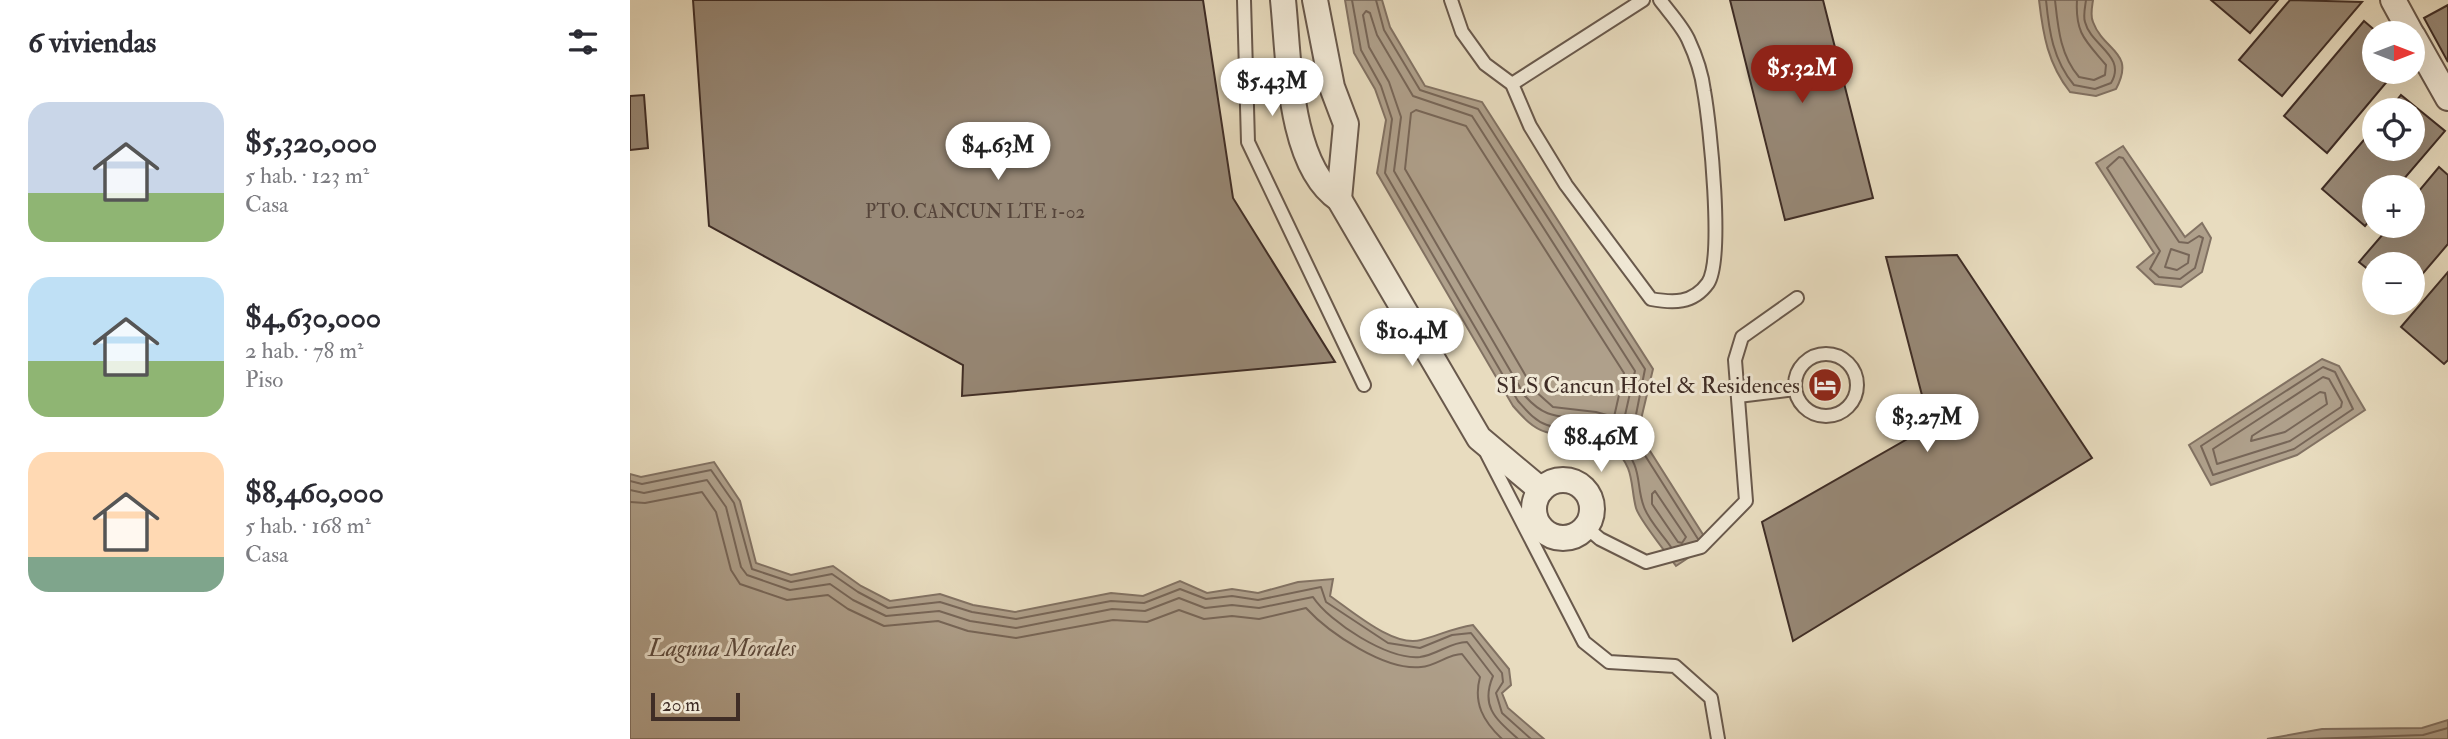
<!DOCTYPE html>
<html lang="es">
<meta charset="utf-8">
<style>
:root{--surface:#fff;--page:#f7f7f7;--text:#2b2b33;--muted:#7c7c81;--accent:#8f2418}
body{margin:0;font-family:"IM FELL Double Pica",serif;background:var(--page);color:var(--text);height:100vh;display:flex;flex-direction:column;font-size:26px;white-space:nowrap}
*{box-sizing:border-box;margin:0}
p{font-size:23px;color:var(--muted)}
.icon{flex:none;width:38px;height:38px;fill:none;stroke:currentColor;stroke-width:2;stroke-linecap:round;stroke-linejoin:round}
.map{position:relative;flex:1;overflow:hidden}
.drawer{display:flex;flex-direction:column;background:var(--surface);width:630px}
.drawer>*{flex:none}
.needle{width:46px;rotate:90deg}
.controls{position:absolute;left:1732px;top:21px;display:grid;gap:14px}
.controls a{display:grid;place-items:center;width:63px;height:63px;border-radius:50%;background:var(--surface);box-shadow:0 7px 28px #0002;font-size:35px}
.scale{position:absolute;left:21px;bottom:18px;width:89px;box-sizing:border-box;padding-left:7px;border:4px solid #3f2d26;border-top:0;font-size:19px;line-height:24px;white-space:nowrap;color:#3f2d26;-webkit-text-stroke:5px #f0e8d5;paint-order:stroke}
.price{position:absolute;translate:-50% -60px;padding:0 16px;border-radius:24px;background:#fff;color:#222;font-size:23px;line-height:46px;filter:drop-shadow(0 2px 4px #0008)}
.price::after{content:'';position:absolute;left:50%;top:42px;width:21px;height:16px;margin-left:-10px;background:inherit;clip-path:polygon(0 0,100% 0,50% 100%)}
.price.active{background:var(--accent);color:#fff}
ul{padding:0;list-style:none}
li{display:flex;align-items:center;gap:21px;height:175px;padding:0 28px}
li span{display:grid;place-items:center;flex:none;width:196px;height:140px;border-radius:21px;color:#555}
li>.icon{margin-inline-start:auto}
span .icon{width:84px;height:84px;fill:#fffc;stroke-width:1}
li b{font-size:30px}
h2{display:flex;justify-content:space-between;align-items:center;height:84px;padding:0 28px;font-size:30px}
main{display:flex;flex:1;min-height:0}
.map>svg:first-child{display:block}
</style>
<main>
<section class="drawer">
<h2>6 viviendas<svg class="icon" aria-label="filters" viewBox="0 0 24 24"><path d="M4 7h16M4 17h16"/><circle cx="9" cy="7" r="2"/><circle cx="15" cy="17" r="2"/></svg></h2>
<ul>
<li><span style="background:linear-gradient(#c9d6e8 65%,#8fb573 0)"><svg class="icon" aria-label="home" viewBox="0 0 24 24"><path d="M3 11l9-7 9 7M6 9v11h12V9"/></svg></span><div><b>$5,320,000</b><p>5 hab. · 123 m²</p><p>Casa</p></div></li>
<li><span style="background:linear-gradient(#bfe0f5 60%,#8fb573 0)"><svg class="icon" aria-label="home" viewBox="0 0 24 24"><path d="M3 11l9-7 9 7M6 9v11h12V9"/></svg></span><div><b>$4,630,000</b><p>2 hab. · 78 m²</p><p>Piso</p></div></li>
<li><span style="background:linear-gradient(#ffd9b3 75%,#7fa58c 0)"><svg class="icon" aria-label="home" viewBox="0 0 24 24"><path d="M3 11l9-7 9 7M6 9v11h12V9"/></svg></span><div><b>$8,460,000</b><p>5 hab. · 168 m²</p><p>Casa</p></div></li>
</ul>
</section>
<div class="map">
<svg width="1818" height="739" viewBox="0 0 1818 739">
<rect width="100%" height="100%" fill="#e8dcbf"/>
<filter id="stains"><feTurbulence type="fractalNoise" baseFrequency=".00286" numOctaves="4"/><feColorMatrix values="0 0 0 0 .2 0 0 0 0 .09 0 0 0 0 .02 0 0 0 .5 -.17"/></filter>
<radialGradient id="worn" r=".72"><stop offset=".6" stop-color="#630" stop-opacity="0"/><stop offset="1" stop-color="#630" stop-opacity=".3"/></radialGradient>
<!-- water -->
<g fill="#afa08b" stroke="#827263" stroke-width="2">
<path d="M715,0H752L760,27L795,86L852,102L1023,369L1008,432L1079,544L1046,566C1037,554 1009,519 1006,508C1000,485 1005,466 983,449C963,432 939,439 916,432C902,428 892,416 883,406L747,173L756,120L745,89L724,53Z"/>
<path d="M1409,0H1463C1462,7 1460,16 1463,22C1474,52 1506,51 1486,89L1466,96L1440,92C1418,64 1413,35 1409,0Z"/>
<polygon points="1493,146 1555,237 1572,223 1581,238 1572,272 1551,287 1525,284 1507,267 1524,253 1466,163"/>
<polygon points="1692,359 1709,366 1735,410 1667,455 1581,485 1559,445"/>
<path d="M84,462L110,501L126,563L161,575L203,566L231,586L260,601L310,594L343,605L385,612L481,593L513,596L550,581L577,593L602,589L628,593L668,582L703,579L700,596C722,611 764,648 791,640C809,635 824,628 843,625L879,669L881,685L872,693L878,708L914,739H0V474L11,477Z"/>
<polygon points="1818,720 1818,739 1637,739 1692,729 1792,728"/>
</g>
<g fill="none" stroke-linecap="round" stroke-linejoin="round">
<!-- shore -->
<g stroke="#776658" stroke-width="2">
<path d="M722,0L731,50L751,86L762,119L755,173L888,401C897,411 905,421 917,425C942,434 967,425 989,444C1014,466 1005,484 1014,507C1019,521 1033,535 1041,547"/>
<polyline points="746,0 754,30 790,90 848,109 1015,369 1002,435 1068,539"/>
<path d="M1416,0C1419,31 1423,60 1444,85L1465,89L1481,83C1497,56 1461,46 1455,22C1453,16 1455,7 1456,0"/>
<path d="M1425,0C1428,27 1430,55 1449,77L1464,80L1475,75L1476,65C1456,41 1445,34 1447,0"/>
<path d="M736,11L740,13L747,35L783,96L842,116L1005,371L991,433C982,432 975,425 966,422C934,413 920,424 895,396L764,171L771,117L759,82L739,47L733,15Z"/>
<polygon points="786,110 836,126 994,373 984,417 966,412 923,407 904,390 775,169 781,113"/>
<polygon points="1489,157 1493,158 1549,242 1558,243 1569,236 1573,238 1565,268 1550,279 1529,277 1520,269 1530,251 1477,168"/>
<polygon points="1541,249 1559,255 1558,263 1547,270 1535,267"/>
<polygon points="1693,367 1705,372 1723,409 1664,449 1583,475 1571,446"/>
<polygon points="1693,377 1699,379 1712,402 1711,407 1660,441 1587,464 1583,449"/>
<polygon points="1690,392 1695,393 1697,404 1655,432 1621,441 1622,436"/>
<polyline points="0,481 12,484 81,470 104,503 122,569 161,582 202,574 228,592 258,608 310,602 342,612 386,619 481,601 514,603 550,589 576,599 602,596 628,600 691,587 696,602 758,643 790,648 822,635 841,633 872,673 873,682 866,693 872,713 901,739"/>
<path d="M0,490L14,493L77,480L96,507L111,567L117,575L160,590L200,584L223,600L256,616L309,611L340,621L386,628L482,609L515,611L549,598L575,608L602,605L629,608L683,597C699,622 758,660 790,657C807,655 820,642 837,642L863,676C850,707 866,719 888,739"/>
<polygon points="1025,491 1056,537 1052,543 1048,542 1022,504 1022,494"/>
<path d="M0,502L15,503L72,492L86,512L101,570L110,584L157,600L198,595L218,609L254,626L308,621L338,631L386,638L483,620L517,622L549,610L574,619L602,616L629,619L676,608C699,633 755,671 791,667C806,666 818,654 832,654L850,677C843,703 853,721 872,739"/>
<polyline points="1678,739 1793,735 1818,728"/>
</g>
</g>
<!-- building -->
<g fill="#978876" stroke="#3f2d26" stroke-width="2">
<polygon points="63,0 573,0 603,198 705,362 332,396 333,365 79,226"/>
<polygon points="1100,0 1193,0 1243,198 1155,220"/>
<polygon points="1581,0 1648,0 1620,33"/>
<polygon points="1660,0 1732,2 1652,96 1609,60"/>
<polygon points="1818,5 1818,62 1794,18"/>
<polygon points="1734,21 1748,33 1745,33 1745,72 1765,72 1697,153 1654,116"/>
<polygon points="14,95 18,148 0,150 0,96"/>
<polygon points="1771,95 1815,131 1767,187 1745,187 1745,214 1735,226 1692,189 1745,127 1745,149 1783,149 1783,110 1759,110"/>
<polygon points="1809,167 1818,175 1818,244 1783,285 1783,264 1745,264 1745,275 1729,262 1760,226 1783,226 1783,198"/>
<polygon points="1327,255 1462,458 1163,641 1132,522 1300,426 1256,257"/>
<polygon points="1818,272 1818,360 1814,364 1771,327"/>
</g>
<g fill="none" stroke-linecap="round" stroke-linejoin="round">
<!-- service casing -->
<g stroke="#69594c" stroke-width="16">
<g id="service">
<polyline points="614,0 618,142 734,385"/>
<path d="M821,0L832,32L855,64L882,84L900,126L936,185L1021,299C1043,303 1063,304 1078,283C1094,258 1080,124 1074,91C1072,75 1065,54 1058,39C1052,26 1039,12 1030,0"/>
<polyline points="882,84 1013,0"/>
<circle cx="1196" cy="385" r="31"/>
<polyline points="1108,396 1165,389"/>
<polyline points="857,454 954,642 979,662 1045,666 1081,698 1088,739"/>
<polyline points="956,527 970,539 1016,562 1071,547 1116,501 1105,360 1112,337 1167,298"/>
</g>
</g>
<!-- minor casing -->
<g stroke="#69594c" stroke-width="28">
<g id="minor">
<path d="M653,0C659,56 658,165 709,199L849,438L911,490"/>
<polyline points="685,0 702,87 716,124 709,199"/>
<polyline points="1763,0 1781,33"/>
<polyline points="1783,36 1818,98"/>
<circle cx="933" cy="509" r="29"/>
</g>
</g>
<!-- service -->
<use href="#service" stroke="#f0e8d5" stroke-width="12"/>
<!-- minor -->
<use href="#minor" stroke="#f0e8d5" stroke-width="24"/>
</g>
<!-- icons -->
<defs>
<g id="hotel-disc" transform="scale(1.75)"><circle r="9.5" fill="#8f2418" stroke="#f0e8d5"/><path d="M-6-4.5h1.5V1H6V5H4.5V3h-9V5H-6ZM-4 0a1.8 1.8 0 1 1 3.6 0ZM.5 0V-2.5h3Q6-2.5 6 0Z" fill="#fff"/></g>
</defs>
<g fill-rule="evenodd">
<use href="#hotel-disc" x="1195" y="385"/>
</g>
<g text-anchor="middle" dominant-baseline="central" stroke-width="6" stroke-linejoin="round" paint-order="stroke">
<!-- number labels -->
<g font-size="19" fill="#55443a">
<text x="345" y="212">PTO. CANCUN LTE 1-02</text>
</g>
<!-- poi labels -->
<g font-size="23" fill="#3f2d26" stroke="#f0e8d5" text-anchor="end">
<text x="1170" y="385">SLS Cancun Hotel &amp; Residences</text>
</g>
<!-- water labels -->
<g font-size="24" font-style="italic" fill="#5b4a3f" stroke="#f0e8d5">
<text x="92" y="648">Laguna Morales</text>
</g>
</g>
<rect width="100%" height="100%" filter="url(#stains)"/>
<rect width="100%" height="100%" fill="url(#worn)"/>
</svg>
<div class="controls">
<a><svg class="needle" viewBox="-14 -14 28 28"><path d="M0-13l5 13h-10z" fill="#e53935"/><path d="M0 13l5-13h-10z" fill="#7c7c81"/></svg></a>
<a><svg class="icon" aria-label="locate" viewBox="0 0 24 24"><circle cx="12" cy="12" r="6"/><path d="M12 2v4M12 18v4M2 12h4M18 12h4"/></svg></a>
<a>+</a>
<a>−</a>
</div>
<div class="scale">20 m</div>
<b class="price active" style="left:1172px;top:105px">$5.32M</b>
<b class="price" style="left:642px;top:118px">$5.43M</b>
<b class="price" style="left:368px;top:182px">$4.63M</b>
<b class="price" style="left:782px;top:368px">$10.4M</b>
<b class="price" style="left:1297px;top:454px">$3.27M</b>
<b class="price" style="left:971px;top:474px">$8.46M</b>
</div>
</main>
